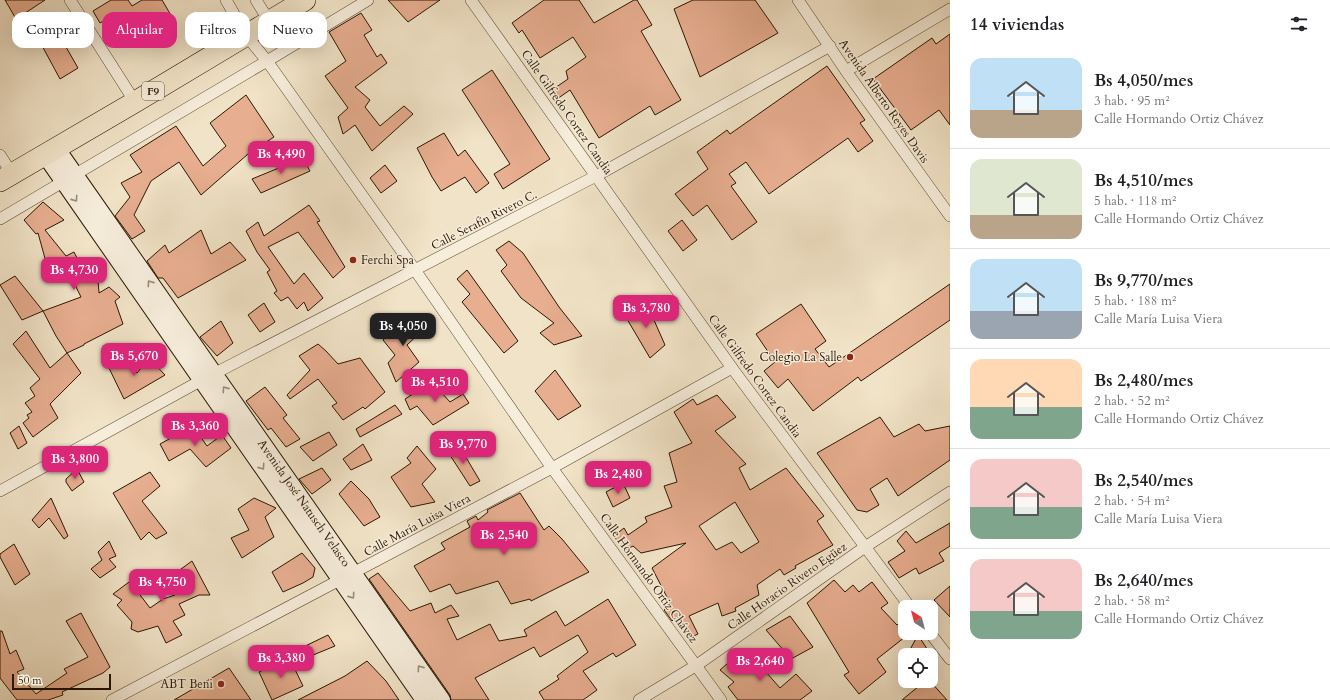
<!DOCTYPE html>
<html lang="es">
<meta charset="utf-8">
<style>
:root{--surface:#fff;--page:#f6f6f6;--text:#202124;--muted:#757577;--line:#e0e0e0;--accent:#db2777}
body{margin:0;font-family:Cardo,serif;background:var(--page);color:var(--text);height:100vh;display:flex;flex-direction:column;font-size:15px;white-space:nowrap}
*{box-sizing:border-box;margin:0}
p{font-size:13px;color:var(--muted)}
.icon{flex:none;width:22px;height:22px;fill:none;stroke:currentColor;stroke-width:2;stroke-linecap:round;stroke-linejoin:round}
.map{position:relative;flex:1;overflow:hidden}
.panel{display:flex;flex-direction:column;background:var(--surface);width:380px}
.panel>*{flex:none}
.hud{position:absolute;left:12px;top:12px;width:380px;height:36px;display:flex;gap:8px}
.needle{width:26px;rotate:324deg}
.controls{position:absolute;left:898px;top:600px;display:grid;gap:8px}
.controls a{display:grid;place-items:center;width:40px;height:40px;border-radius:8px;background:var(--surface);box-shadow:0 4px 16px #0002;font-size:20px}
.scale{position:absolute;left:12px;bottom:10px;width:99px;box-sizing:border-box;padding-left:4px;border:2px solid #2a1700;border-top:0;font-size:11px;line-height:14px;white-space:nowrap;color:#2a1700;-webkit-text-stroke:3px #f6eddb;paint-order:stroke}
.price{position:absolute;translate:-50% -34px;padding:0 9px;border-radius:8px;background:var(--accent);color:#fff;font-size:13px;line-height:26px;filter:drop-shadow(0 1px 2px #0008)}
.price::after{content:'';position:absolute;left:50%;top:24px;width:12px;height:9px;margin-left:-6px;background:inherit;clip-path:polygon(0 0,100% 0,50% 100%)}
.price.selected{background:#222;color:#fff}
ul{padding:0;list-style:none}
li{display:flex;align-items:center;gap:12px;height:100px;padding:0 20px}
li+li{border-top:1px solid var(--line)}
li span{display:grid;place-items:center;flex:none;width:112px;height:80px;border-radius:12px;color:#555}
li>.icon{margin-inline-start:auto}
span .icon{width:48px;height:48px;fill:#fffc;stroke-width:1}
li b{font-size:17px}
h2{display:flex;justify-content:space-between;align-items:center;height:48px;padding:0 20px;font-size:17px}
.chip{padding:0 14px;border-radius:12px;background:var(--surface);box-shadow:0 4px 16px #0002;font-size:14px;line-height:36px}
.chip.selected{background:var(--accent);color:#fff}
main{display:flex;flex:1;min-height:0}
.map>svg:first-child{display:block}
</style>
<main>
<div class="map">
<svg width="950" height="700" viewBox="0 0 950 700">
<rect width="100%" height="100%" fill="#f1e3c7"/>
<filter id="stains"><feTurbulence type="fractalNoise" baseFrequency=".005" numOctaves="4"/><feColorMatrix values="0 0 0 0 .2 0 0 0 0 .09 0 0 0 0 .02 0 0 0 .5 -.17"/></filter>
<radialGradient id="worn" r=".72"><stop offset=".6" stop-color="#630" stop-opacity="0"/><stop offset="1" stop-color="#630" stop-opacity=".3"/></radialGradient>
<!-- building -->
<g fill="#e7ae90" stroke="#2a1700" fill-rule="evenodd">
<polygon points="5,0 45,0 16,19"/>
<polygon points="111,0 128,0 132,6 142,0 162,0 172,17 149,31 140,15 114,31 107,19 100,23 93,11"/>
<polygon points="388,0 440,0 408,22"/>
<polygon points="544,0 579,0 594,23 634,0 637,0 652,25 641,31 681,100 655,115 650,106 599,138 570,90 554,101 549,92 568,79 566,71 586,57 573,37 540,58 522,30 519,33 512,23"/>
<polygon points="693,0 755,0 778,33 700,77 674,9"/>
<polygon points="361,13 372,30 364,35 377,57 381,54 387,63 355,87 370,100 365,107 380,126 404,106 413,114 372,151 355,125 343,134 338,117 348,108 325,76 346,61 329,32"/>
<polygon points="69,25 77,41 66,47 78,68 60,79 40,42"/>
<polygon points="950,34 950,125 939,110 911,130 873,79 932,38 936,44"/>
<polygon points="827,66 865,120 860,123 873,141 858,152 848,138 769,194 746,162 729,174 736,183 731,186 757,222 732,240 707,205 693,216 675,194 708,169 697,152 727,130 730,134"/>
<polygon points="492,70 550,159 503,189 494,174 510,164 462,90"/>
<polygon points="246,95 274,137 248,154 201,195 179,162 151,181 134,215 145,231 132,239 115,216 130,197 121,183 142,172 130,155 176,126 203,166 226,146 210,123"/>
<polygon points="444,133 458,156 465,150 489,183 476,193 465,177 441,191 432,177 417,148"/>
<polygon points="303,158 310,171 261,193 252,179"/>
<polygon points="385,165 397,181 381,193 370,178"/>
<polygon points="43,202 64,220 45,230 66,256 74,252 86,276 93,272 98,280 99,293 109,287 120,297 115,301 123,324 84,344 84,345 67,353 56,336 43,311 81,297 69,273 60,280 46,262 38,233 36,234 24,220"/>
<polygon points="309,205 320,221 317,222 345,267 333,278 298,232 268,247 294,284 304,273 323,298 308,311 304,302 297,309 288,297 281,301 274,293 277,291 267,272 270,270 257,252 246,231 258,222 264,236"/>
<polygon points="682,220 697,240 683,251 668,231"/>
<polygon points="201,230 211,254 230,242 246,260 178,298 163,278 158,278 147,261 165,245 169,253"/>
<polygon points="509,241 523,253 559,307 582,336 554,345 540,333 554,323 521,298 501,271 507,265 496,250"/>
<polygon points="467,270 518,341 504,353 462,302 470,294 457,279"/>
<polygon points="15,276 43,311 22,320 0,285"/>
<polygon points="950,284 950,320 861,381 858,377 813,411 788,379 778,388 764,371 775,362 756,334 801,304 826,341 815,349 829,367"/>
<polygon points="646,302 665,345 650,358 624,314"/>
<polygon points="264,303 275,322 260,332 248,315"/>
<polygon points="415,315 424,329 407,345 419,362 396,382 388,363 395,355 383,340 407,319"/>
<polygon points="221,321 233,343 217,356 200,337"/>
<polygon points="26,331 50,368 67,353 81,373 50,404 58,418 33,437 23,423 29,418 27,415 32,412 25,403 35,396 30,388 40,379 13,344"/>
<polygon points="318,344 326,351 338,364 360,358 385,392 365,409 363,407 343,420 332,406 337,403 318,379 290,399 287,395 310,370 299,356"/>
<polygon points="149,358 165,375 124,399 108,366 119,359 137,373"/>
<polygon points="555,370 581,406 558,420 535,391"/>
<polygon points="432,382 450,402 463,394 469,403 433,425 417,406 410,410 405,399"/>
<polygon points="265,387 287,415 283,418 300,439 286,447 271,428 268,430 246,401"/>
<path d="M717,395L736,417L715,431L746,464L739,468L750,490L786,468L824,516L817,521L833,545L795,566L796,568L784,575L780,569L757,585L759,595L735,608L736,611L722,616L718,603L689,616L698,634L689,638L676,617L672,621L664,610L671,605L652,568L686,543L641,553L633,546L624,551L614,536L624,528L628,535L647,522L645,517L672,507L664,486L677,482L669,453L692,443L674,412L693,399L697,405ZM735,502L759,542L741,553L732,542L716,550L699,526Z"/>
<polygon points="395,405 402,414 360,437 356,429"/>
<polygon points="880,417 894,437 919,424 925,431 950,426 950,460 898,496 887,478 870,489 879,505 867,512 857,510 817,453"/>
<polygon points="19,426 27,443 18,449 10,433"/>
<polygon points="193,426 207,446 222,435 231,448 206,467 190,449 169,461 160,444"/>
<polygon points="329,432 337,445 313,461 300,447"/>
<polygon points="363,444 372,460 351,470 343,459"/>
<polygon points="458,444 480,481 470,486 446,449"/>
<polygon points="417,446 436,469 422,484 435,502 411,507 391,477 411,463 407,458"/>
<polygon points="322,468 331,480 312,494 299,479"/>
<polygon points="77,469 84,482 72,491 66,482 66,479"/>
<polygon points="150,472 160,486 142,501 167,533 156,539 149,532 141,540 113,493"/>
<polygon points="351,481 369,499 380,517 364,526 339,494"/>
<polygon points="623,483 630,498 613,507 606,492"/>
<polygon points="520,493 544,530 549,526 562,539 589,572 531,601 530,599 511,604 498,581 456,594 450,584 430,592 414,566 445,549 441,543 470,527 467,521 476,516 478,520 488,512 487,510"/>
<polygon points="51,498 68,536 64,539 49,518 39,528 32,520"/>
<polygon points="254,498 276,508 265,517 274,537 242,558 231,538 249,530 238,509"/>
<polygon points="950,523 950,546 939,553 944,561 919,574 916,568 899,578 888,562 905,551 897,541 906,531 916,543"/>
<polygon points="109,541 116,556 109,559 116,567 100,578 91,569 102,560 98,552"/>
<polygon points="14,544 30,574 15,585 0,557 0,554"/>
<polygon points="302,553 315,568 313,577 303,583 283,592 272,572"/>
<polygon points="192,561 210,595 199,595 179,604 185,615 173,621 182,635 166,643 158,626 138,632 131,629 132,622 117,605 122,600 113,594 129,582 134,587 150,608 163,599 175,595 166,580"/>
<polygon points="378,573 410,611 431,603 435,613 451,605 459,616 447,619 457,640 490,624 499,641 527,636 524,630 556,611 565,626 608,599 636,645 616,657 613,653 583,671 597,690 583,700 544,700 539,692 559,679 557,676 588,652 578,635 540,657 534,647 475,678 489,700 451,700 450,695 369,579"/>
<polygon points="834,580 845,592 853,585 859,592 872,582 888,603 881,608 897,625 905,619 905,637 877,659 886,672 859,694 844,675 849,672 807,603"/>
<polygon points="950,586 950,617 934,600"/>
<polygon points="81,613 110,667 103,673 62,692 63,695 48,700 17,700 0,678 0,631 2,631 10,654 16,650 24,669 17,672 36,694 67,673 64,669 88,657 66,621"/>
<polygon points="790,616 813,647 791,659 766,630"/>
<polygon points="328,635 335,646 301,660 297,650"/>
<polygon points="918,635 931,655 907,655"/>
<polygon points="745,648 780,688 796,674 812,691 800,700 738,700 728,687 734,682 720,670"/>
<polygon points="289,657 303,686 272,700 259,672"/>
<polygon points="367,661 386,681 399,700 298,700 345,676"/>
<polygon points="229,668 251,700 174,700"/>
<polygon points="915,681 930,681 947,700 902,700 919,686"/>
</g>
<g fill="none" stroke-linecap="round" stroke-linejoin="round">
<!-- street casing -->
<g stroke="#5c4a32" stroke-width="12">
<g id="street">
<polyline points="70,0 135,102"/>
<polyline points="226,0 246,35 267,61 415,270 552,468 721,700"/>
<polyline points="256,0 269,21"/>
<polyline points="471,0 732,368 910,607"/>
<polyline points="798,0 846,71 950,216"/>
<polyline points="846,71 950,9"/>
<polyline points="0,155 12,174"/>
<polyline points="0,219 267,61 368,0"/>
<polyline points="0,491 202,380 596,176 830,46"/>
<polyline points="930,633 950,659"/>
<polyline points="112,700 552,468 732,368"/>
<polyline points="639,700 697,665 865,547 950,492"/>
</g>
</g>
<!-- secondary casing -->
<g stroke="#2a1700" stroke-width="18">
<g id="secondary">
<polyline points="57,149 442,700"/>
<polyline points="45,155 424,700"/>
</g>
</g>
<!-- highway casing -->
<g stroke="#2a1700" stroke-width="22">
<polyline id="highway" points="0,181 135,102 305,0"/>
</g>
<!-- street -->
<use href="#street" stroke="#f6eddb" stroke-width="11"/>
<!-- secondary -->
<use href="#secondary" stroke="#f6eddb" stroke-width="16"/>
<!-- highway -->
<use href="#highway" stroke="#f1e3c7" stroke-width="21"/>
</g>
<!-- one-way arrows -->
<defs><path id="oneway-chevron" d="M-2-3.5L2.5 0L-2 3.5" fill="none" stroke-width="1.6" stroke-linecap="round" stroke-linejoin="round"/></defs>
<g stroke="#9a8d78">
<use href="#oneway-chevron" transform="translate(75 199) rotate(55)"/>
<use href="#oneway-chevron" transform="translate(150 283) rotate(-125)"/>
<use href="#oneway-chevron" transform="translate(225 389) rotate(-125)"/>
<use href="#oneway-chevron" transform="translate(262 467) rotate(55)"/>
<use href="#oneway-chevron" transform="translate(352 596) rotate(55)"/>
<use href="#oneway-chevron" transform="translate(420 668) rotate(-125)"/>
</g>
<!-- markers -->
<g fill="#8f2418" stroke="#f6eddb" stroke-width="1.5">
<circle cx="353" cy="260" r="4"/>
<circle cx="850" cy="357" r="4"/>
<circle cx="221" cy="684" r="4"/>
</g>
<g text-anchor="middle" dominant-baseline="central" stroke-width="3" stroke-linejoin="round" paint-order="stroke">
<!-- shield labels -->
<rect fill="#f6eddb" stroke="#675742" stroke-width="1" x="142" y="82" width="22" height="18" rx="3"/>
<g font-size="11" font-weight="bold" fill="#2a1700">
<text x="153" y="91">F9</text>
</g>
<!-- street labels -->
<g font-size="12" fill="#2a1700" stroke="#f6eddb">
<text transform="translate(884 101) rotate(55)">Avenida Alberto Reyes Davis</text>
<text transform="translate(567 112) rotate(55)">Calle Gilfredo Cortez Candia</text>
<text transform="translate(484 220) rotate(-27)">Calle Serafín Rivero C.</text>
<text transform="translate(755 376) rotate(54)">Calle Gilfredo Cortez Candia</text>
<text transform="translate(304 503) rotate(55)">Avenida José Natusch Velasco</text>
<text transform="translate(417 525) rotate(-28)">Calle María Luisa Viera</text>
<text transform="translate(649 578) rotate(54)">Calle Hormando Ortiz Chávez</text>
<text transform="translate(787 586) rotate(-35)">Calle Horacio Rivero Egüez</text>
</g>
<!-- poi labels -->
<g font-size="12" fill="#2a1700" stroke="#f6eddb" text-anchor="end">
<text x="361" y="260" text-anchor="start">Ferchi Spa</text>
<text x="842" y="357">Colegio La Salle</text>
<text x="213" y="684">ABT Beni</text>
</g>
</g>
<rect width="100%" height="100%" filter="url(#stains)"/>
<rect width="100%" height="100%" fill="url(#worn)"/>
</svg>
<div class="controls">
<a><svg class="needle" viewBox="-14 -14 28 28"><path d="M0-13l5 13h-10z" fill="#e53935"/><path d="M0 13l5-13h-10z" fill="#757577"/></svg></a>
<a><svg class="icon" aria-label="locate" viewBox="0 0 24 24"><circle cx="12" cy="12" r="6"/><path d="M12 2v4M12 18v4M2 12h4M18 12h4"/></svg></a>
</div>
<div class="scale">50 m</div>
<b class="price" style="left:281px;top:175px">Bs 4,490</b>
<b class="price" style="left:74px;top:291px">Bs 4,730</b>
<b class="price" style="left:646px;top:329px">Bs 3,780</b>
<b class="price selected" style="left:403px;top:347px">Bs 4,050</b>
<b class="price" style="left:134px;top:377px">Bs 5,670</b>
<b class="price" style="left:435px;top:403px">Bs 4,510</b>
<b class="price" style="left:195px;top:447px">Bs 3,360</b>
<b class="price" style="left:463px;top:465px">Bs 9,770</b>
<b class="price" style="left:75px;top:480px">Bs 3,800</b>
<b class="price" style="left:618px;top:495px">Bs 2,480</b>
<b class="price" style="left:504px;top:556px">Bs 2,540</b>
<b class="price" style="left:162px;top:603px">Bs 4,750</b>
<b class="price" style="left:281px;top:679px">Bs 3,380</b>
<b class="price" style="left:760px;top:682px">Bs 2,640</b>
<div class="hud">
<a class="chip">Comprar</a>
<a class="chip selected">Alquilar</a>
<a class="chip">Filtros</a>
<a class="chip">Nuevo</a>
</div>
</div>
<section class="panel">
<h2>14 viviendas<svg class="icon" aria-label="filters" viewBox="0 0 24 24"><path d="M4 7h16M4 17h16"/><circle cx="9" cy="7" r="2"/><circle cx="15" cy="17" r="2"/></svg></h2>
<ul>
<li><span style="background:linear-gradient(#bfe0f5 65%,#b9a48a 0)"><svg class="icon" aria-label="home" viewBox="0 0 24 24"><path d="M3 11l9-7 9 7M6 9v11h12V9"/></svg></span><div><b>Bs 4,050/mes</b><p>3 hab. · 95 m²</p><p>Calle Hormando Ortiz Chávez</p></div></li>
<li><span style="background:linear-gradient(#dfe7d0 70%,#b9a48a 0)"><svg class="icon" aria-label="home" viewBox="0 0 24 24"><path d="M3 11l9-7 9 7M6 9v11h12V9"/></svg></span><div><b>Bs 4,510/mes</b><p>5 hab. · 118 m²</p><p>Calle Hormando Ortiz Chávez</p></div></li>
<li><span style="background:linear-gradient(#bfe0f5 65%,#9aa5b1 0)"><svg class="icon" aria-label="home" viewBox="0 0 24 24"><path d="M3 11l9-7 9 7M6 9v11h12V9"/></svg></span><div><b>Bs 9,770/mes</b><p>5 hab. · 188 m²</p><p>Calle María Luisa Viera</p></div></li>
<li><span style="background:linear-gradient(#ffd9b3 60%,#7fa58c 0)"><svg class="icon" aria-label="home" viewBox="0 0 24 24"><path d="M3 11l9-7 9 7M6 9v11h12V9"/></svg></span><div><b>Bs 2,480/mes</b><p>2 hab. · 52 m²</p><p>Calle Hormando Ortiz Chávez</p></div></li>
<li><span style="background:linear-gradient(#f6c9c9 60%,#7fa58c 0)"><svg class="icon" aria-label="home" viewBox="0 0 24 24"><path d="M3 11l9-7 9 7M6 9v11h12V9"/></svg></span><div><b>Bs 2,540/mes</b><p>2 hab. · 54 m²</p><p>Calle María Luisa Viera</p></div></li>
<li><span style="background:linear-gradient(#f6c9c9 65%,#7fa58c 0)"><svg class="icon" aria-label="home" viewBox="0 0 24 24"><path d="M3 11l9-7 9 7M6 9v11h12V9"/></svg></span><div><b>Bs 2,640/mes</b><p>2 hab. · 58 m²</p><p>Calle Hormando Ortiz Chávez</p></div></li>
</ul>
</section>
</main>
